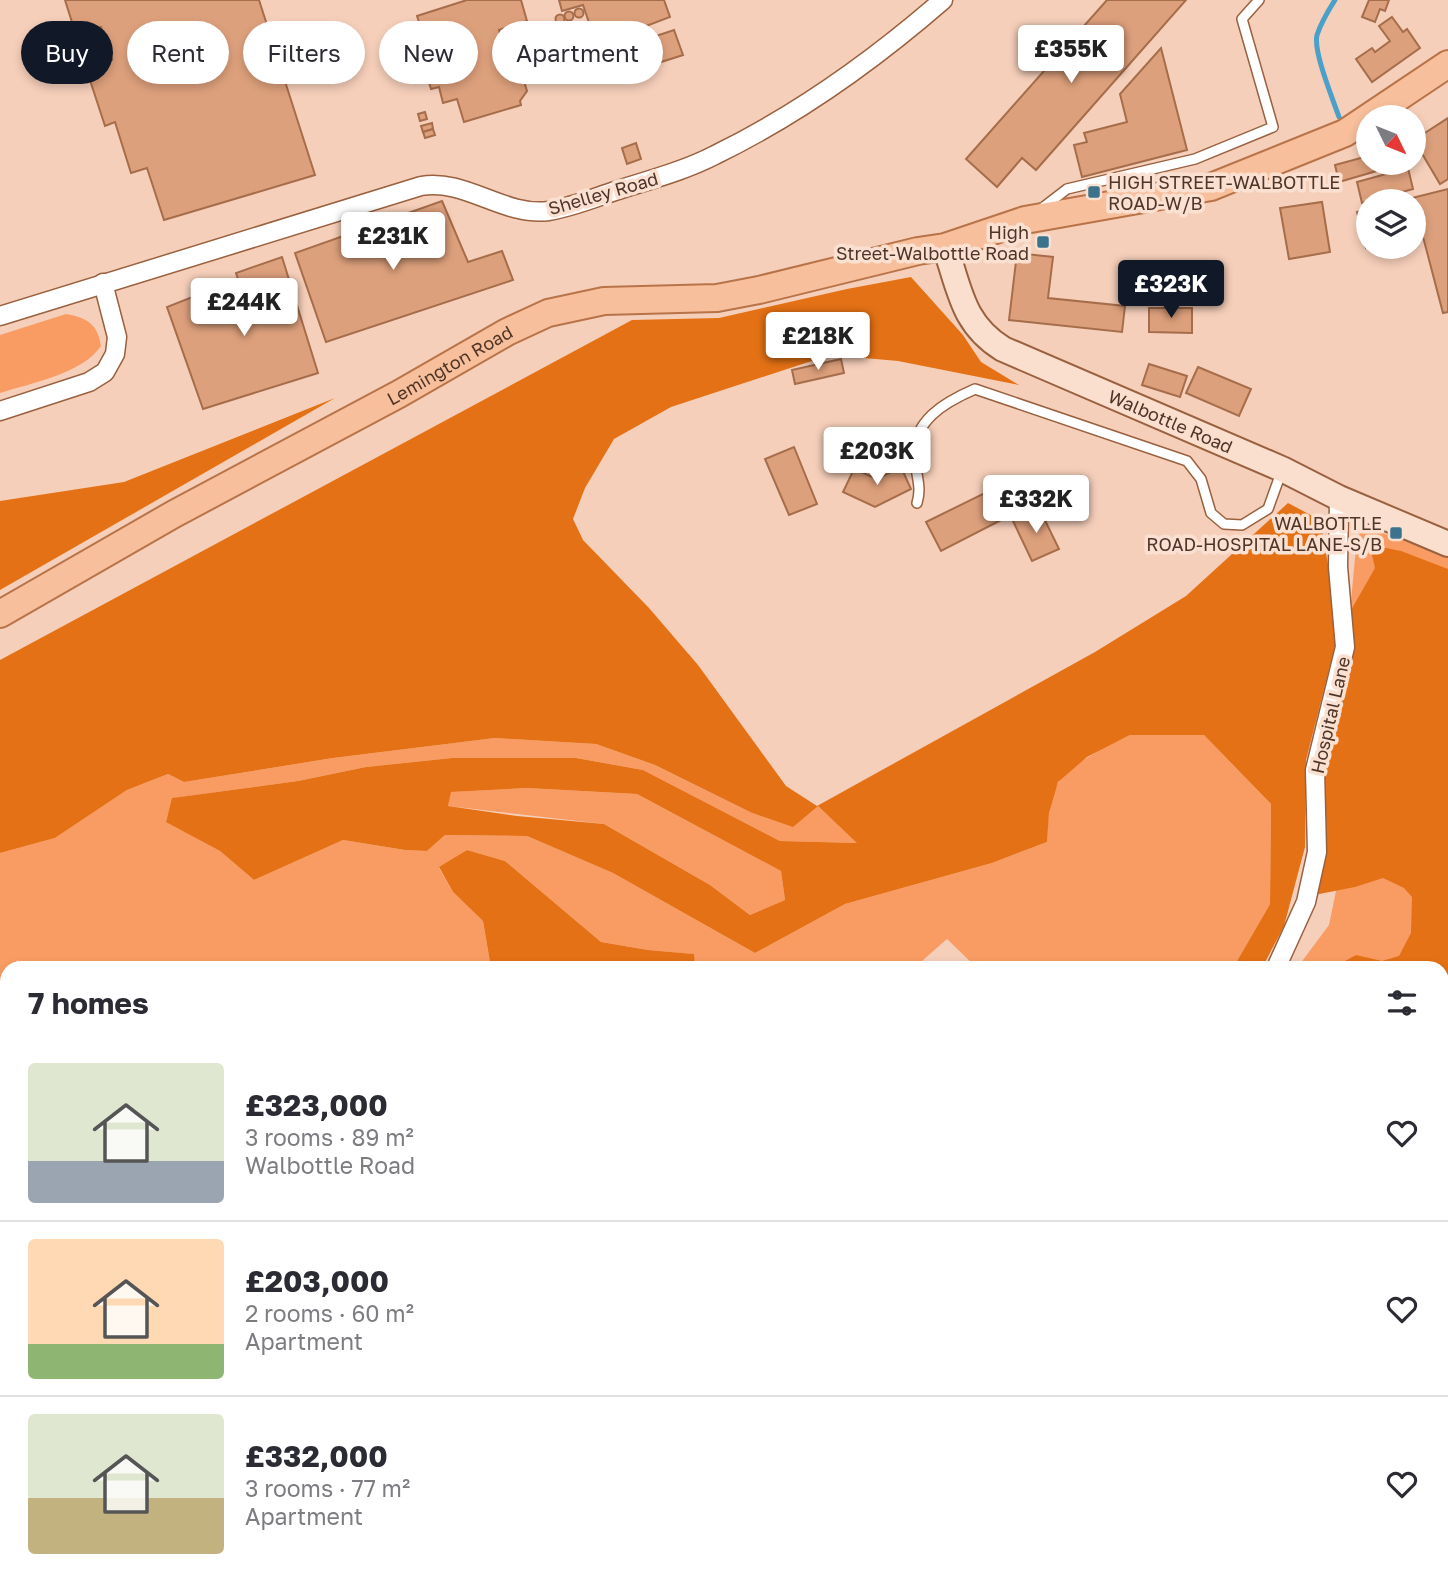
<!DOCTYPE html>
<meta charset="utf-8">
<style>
:root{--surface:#fff;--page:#f2f2f3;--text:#2b2b33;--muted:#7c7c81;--line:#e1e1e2;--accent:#111827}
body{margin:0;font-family:"Golos Text",sans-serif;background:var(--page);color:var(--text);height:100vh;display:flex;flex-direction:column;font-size:26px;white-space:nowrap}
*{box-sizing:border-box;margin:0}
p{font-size:23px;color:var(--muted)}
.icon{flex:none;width:38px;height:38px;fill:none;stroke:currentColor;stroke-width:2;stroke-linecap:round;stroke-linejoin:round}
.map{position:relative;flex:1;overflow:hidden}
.details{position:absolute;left:0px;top:961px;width:1449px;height:625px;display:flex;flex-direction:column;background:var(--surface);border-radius:21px 21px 0 0;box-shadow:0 4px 10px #0003}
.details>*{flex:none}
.hud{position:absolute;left:21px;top:21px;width:700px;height:63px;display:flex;gap:14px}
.needle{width:46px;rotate:133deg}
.controls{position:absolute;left:1356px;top:105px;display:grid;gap:14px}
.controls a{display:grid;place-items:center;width:70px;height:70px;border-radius:50%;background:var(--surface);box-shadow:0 4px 10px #0003;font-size:35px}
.price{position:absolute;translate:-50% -60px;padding:0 16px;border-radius:7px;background:#fff;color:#222;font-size:23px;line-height:46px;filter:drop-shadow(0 2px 4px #0008)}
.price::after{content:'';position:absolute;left:50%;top:42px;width:21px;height:16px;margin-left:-10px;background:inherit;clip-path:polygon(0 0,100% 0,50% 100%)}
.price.on{background:var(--accent);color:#fff}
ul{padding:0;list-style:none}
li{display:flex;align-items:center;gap:21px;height:175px;padding:0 28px}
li+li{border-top:2px solid var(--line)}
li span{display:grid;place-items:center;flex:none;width:196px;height:140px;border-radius:7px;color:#555}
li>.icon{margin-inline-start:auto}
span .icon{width:84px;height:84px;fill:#fffc;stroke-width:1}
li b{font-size:30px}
h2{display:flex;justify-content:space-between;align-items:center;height:84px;padding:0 28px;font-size:30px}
.tag{padding:0 24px;border-radius:32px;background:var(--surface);box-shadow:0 4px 10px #0003;font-size:24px;line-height:63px}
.tag.on{background:var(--accent);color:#fff}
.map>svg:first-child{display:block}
</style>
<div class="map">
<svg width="1448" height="1585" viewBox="0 0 1448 1585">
<rect width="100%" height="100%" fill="#f6cfba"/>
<!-- green -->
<g fill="#f99c64">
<path d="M66,314C87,318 98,324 101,346C82,374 31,383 0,393V335Z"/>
<polygon points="1368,528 1448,556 1448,1399 1442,1398 1442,968 1297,968 1329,925 1336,891 1350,612 1357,536"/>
<path d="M1130,735H1204L1271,804L1270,904L1233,968H977L947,939L914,968H695L693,954L648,950L601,942L505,861L467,850L439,868L453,892L483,921L491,968H269L265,965L258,968H30L17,960L14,968H7C7,983 2,996 0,1011V853L55,838L127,790L168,774L184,782L333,758L495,738L596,744L655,765L750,812L818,806L858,843L780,841L643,770L576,758H452L366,767L298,781L173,798L166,821L220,851L254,880L343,840L405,850L427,851L445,835L527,836L613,873L755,953L845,904L992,863L1047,842C1048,823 1048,800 1058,783C1069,764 1110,745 1130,735Z"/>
<polygon points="527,788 637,794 781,871 785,900 750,915 710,885 604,824 448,806 450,792"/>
</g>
<!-- forest -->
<g fill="#e47115" fill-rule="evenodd">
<path d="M911,277L963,335L981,362L1019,385L898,361L830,355L671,407L614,439L585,488L573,519L583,540L649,608L698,665L786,786L817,806L1095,652L1186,596L1288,503L1320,520L1331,581L1336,642L1306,760L1305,847L1284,926L1262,968H1233L1270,904L1271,804L1204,735H1130L1087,757L1058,782L1049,813L1047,842L992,863L845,904L755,953L613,873L527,836L445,835L427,851L405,850L343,840L254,880L220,851L166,822L172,798L298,781L366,767L452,758H576L643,770L780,841L857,843L818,806L793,827L750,812L655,765L596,744L495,738L333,758L184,782L168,774L127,790L55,838L0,853V660L632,320L719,318L847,289ZM527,788L637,794L781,871L785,900L750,915L710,885L604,824L517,816L448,806L451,792Z"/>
<polygon points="335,398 0,590 0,501 124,482"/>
<polygon points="1376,546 1401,551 1448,569 1448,1044 1442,1048 1442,968 1344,968 1345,961 1356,955 1382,961 1399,956 1411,933 1412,897 1404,888 1383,878 1355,887 1314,895 1322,774 1350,612 1375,568 1371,551"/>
<polygon points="467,850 505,861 601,942 648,950 694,954 695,968 491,968 483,921 453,892 439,867"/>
<path d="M7,982V1035C0,1017 0,1000 7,982Z"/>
</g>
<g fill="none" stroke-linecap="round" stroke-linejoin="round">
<!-- stream -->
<path stroke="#4aa0c8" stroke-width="5" d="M1335,0C1328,11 1321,23 1317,35C1313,52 1333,99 1339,117"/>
</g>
<!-- building -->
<g fill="#dda07c" stroke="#a66d4b" stroke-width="2">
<polygon points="65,0 259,0 315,175 164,220 147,168 131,173 115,122 105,126 86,68 112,60 101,27 76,35"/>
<polygon points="467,0 521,0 527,21 499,30 508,60 517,57 527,91 520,101 521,105 464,122 457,99 443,103 439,87 431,89 428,79 435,77 430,57 423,59 419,47 426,44 417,16"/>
<polygon points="559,0 664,0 670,17 646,26 650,38 674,30 683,55 608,79 583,5 562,11"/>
<polygon points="1107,0 1186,0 1036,170 1022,158 997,187 966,159"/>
<polygon points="1369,0 1389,0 1385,11 1380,9 1375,22 1362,17"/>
<circle cx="579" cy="13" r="4.5"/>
<circle cx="569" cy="16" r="4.5"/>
<circle cx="560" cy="19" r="4.5"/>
<polygon points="1392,17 1403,32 1407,29 1420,48 1372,82 1356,59 1372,48 1375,52 1390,41 1379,26"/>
<polygon points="1161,48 1187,150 1082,177 1074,145 1087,142 1084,133 1127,122 1120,94"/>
<polygon points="425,112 427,119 420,121 418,114"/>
<polygon points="1448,118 1448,179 1440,184 1414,140"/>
<polygon points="432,123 433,129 423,132 421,126"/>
<polygon points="433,129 435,135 425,138 423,132"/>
<polygon points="636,143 641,159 627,164 622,148"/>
<polygon points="1368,156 1368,163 1378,163 1380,170 1339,182 1335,165"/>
<polygon points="1408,168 1413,189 1362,203 1357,182"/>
<polygon points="1448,189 1448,312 1443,313 1422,233 1414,235 1414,201 1400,201"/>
<polygon points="442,201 468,262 502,251 513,280 326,342 295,253"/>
<polygon points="1322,202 1330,252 1289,259 1280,208"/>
<polygon points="1368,209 1370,247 1366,248 1357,212"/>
<polygon points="1017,253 1053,257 1048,298 1125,306 1122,332 1009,320"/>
<polygon points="282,257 318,373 203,409 167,307 215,288 225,311 247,305 236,273"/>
<polygon points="1149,308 1192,308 1192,333 1149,332"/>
<polygon points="841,359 844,373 795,384 792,370"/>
<polygon points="1149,364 1187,376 1180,397 1142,385"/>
<polygon points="1198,367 1251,389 1239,416 1186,393"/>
<polygon points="794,447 817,504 789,515 765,459"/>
<polygon points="901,467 911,489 875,507 843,492 854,469 877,479"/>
<polygon points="993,489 1007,517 941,551 926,522"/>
<polygon points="1039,508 1059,549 1032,561 1013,521"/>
<polygon points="0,1567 7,1567 7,1578 38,1578 38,1585 0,1585"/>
<polygon points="78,1578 102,1578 101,1585 78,1585"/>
<rect x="193" y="1578" width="31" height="3"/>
<polygon points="532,1582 555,1582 554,1585 532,1585"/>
<polygon points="186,1583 217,1584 217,1585 186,1585"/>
</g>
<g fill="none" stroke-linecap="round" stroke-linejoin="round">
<!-- lane casing -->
<g stroke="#99613f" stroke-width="12">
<g id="lane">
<polyline points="1041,209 1067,189 1195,159 1273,127 1242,19 1259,0"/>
<path d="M917,503C922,487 916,476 915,459C911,421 945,402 975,389L1187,461L1201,479L1211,513L1224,524L1242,525L1268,509L1282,470"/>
</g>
</g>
<!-- street casing -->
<g stroke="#99613f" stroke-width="21">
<g id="street">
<path d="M0,316L421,186C465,178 504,217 549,211C572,207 594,198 615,191C649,180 684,171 715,155C797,115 874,60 943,0"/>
<polyline points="0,411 89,382 105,372 115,354 117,337 103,283"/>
<polyline points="1276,968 1306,902 1317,852 1315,770 1345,647 1338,567 1339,498"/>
<polyline points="0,1382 3,1378"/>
<polyline points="0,1535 7,1532"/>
<polyline points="146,1578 147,1585"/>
<polyline points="391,1578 391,1585"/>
<polyline points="741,1585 746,1578"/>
</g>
</g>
<!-- secondary casing -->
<g stroke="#99613f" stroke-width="28">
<g id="secondary">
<path id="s1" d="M945,247C960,289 962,324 1003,349L1282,469L1339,498L1448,544"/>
</g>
</g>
<!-- primary casing -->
<g stroke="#b97348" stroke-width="30">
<g id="primary">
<path id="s2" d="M0,614L174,514L399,394L507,332L548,313L604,301L717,298L759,290L918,251L945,247L1025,220L1211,187L1345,133L1448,64"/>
</g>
</g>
<!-- lane -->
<use href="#lane" stroke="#fff" stroke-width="9"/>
<!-- street -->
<use href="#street" stroke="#fff" stroke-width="18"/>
<!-- secondary -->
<use href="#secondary" stroke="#fbdfce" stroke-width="24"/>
<!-- primary -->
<use href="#primary" stroke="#f7bf9c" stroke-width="26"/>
</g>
<!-- markers -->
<g fill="#3b738d" stroke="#fae0d1" stroke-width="2.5">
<rect x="1087" y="185" width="14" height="14" rx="3.5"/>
<rect x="1036" y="235" width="14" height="14" rx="3.5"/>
<rect x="1389" y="526" width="14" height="14" rx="3.5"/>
</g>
<g text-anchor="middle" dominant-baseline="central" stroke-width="7" stroke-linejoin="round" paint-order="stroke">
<!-- poi labels -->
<g font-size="18" fill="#4f3527" stroke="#fae0d1" text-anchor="end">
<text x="1108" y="182" text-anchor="start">HIGH STREET-WALBOTTLE<tspan x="1108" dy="21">ROAD-W/B</tspan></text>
<text x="1029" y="232">High<tspan x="1029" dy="21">Street-Walbottle Road</tspan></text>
<text x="1382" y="523">WALBOTTLE<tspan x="1382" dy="21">ROAD-HOSPITAL LANE-S/B</tspan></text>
</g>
<!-- street labels -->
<g font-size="18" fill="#4f3527" stroke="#fae0d1">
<text transform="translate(603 193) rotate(-16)">Shelley Road</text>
<text stroke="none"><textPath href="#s2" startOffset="514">Lemington Road</textPath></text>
<text stroke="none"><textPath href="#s1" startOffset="303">Walbottle Road</textPath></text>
<text transform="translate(1330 715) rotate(-77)">Hospital Lane</text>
</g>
</g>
</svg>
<div class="controls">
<a><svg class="needle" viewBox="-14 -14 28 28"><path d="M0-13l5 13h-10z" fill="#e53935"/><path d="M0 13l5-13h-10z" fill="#7c7c81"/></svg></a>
<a><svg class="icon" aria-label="layers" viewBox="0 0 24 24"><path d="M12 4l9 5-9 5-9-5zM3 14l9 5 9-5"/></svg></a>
</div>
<b class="price" style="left:1071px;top:85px">£355K</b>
<b class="price" style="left:393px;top:272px">£231K</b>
<b class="price on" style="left:1171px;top:320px">£323K</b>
<b class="price" style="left:244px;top:338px">£244K</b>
<b class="price" style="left:818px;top:372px">£218K</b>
<b class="price" style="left:877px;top:487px">£203K</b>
<b class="price" style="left:1036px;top:535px">£332K</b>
<div class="hud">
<a class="tag on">Buy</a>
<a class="tag">Rent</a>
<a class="tag">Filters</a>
<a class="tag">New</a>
<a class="tag">Apartment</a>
</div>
<section class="details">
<h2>7 homes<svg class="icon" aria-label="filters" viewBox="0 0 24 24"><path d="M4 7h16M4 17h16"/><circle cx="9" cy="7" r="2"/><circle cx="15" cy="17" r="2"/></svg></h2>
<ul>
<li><span style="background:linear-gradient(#dfe7d0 70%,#9aa5b1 0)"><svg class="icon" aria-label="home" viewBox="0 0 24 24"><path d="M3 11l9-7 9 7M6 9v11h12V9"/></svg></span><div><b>£323,000</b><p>3 rooms · 89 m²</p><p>Walbottle Road</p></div><svg class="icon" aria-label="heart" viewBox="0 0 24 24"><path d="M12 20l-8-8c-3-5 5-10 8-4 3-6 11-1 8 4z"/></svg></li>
<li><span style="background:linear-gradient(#ffd9b3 75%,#8fb573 0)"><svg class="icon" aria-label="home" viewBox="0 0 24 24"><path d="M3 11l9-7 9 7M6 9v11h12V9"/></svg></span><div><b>£203,000</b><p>2 rooms · 60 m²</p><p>Apartment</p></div><svg class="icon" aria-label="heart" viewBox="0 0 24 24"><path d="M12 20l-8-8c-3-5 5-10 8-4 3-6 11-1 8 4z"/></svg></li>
<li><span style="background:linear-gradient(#dfe7d0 60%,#c2b280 0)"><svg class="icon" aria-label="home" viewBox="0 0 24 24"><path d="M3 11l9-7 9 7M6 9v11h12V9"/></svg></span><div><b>£332,000</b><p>3 rooms · 77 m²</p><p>Apartment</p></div><svg class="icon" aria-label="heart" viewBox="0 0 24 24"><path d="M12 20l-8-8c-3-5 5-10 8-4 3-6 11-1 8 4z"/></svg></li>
</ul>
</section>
</div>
